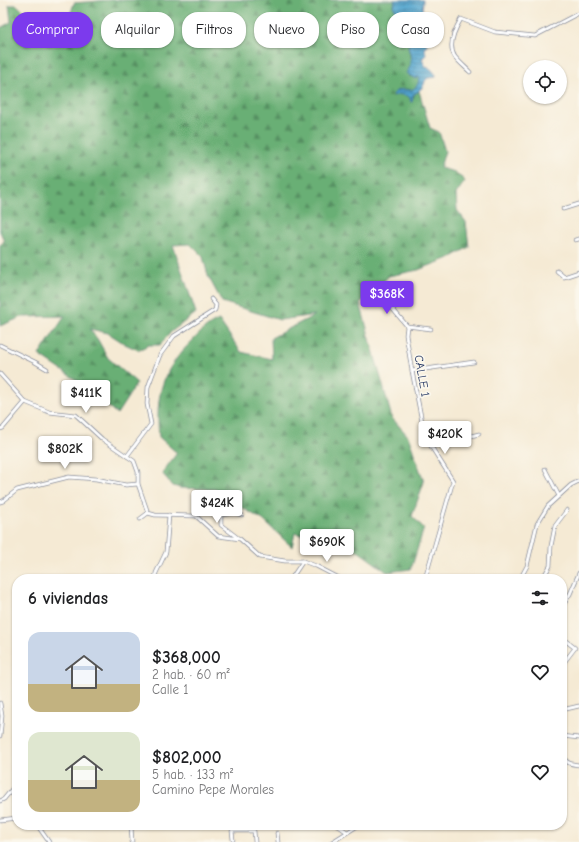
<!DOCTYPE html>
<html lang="es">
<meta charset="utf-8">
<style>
:root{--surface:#fff;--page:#f2f2f2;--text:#202124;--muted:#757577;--accent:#7c3aed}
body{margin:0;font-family:"Comic Neue",sans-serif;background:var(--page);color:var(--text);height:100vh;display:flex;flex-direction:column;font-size:15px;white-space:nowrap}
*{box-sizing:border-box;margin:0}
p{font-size:13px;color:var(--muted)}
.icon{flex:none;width:22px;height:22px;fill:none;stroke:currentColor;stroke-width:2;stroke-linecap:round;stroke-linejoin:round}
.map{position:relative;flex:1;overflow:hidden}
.panel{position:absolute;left:12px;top:574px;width:555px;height:256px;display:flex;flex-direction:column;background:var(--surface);border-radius:16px;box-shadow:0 1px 3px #0004}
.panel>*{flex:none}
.guide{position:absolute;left:12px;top:12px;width:555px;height:36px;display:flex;gap:8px}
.fabs{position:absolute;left:523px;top:60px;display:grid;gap:8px}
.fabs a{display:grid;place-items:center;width:44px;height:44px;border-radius:50%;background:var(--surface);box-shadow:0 1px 3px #0004;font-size:20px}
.price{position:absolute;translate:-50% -34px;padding:0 9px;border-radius:4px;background:#fff;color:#222;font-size:13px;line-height:26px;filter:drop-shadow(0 1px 2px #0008)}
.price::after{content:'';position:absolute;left:50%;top:24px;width:12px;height:9px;margin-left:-6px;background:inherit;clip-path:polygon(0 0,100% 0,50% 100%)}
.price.selected{background:var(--accent);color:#fff}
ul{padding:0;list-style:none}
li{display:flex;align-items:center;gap:12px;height:100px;padding:0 16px}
li span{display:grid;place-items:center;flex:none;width:112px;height:80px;border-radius:12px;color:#555}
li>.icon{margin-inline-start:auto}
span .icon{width:48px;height:48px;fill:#fffc;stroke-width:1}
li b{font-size:17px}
h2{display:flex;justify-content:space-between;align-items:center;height:48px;padding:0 16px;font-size:17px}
.chip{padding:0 14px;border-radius:16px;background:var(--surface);box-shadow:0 1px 3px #0004;font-size:14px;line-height:36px}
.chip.selected{background:var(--accent);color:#fff}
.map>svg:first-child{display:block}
</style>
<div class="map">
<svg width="579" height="842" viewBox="0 0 579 842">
<defs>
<pattern id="forest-firs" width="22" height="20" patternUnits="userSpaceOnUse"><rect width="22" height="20" fill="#69af74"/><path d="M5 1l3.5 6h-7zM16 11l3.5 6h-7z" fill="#568f62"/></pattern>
<pattern id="water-rules" width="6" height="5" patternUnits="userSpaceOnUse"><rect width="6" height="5" fill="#53a5ce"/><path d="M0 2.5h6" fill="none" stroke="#4487aa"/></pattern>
</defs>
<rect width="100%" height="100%" fill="#fbf7ec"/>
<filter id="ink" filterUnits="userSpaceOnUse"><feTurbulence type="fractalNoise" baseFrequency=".025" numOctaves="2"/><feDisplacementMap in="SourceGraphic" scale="8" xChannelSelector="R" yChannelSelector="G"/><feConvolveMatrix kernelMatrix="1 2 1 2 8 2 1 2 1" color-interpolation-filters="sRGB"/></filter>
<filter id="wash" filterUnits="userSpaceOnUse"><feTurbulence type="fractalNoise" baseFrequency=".012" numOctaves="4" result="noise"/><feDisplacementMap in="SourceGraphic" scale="16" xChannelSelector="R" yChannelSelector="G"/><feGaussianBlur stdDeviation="0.9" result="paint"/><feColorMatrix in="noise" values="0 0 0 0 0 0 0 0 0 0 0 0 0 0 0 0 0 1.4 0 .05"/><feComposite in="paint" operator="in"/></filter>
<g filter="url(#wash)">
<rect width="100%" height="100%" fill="#f5ead4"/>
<!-- forest -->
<path fill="url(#forest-firs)" stroke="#426f69" d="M111,0H395L394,7L398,12L409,22L413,31V40L408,46C409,55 415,61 408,68V75L416,79L418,76C421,81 417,87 412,90L404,89L397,90L398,94L408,96L410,97L411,102H412L413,95L419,91L430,128L439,132L445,151L440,168L455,172L465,181L456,194L457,210L466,222L469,247L452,257L418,270L389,276L360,303L392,418L408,436L424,482L412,516L424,528L411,569L387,572L358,551L295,533L292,547L263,520L239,506L232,490L180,488L173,486L162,473L177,453L159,437C155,394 162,370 193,340C202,331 207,325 219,320L241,352L272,359L271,338L315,315L280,320L222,302L208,276L203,257L190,244L173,245L196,313L171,332L160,345H149L138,350L125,344L108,333L90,329L98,340L108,358L137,383L117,414L82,384L39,355L65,316L22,317L0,326V245L4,241L0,231V28L11,22L9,5H17L43,30L64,34L74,3Z"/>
<!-- water -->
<path fill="url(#water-rules)" stroke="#376a96" d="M395,0H423L421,26L427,45L425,48C425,57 429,51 422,59L426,67L431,69L436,75V77L428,78L425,81C424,88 418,91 413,95L412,102H411L410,98L408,96L398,94L394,96L393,95C397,87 405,91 412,90C417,87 420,82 418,76L416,79L406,73L410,67V61L412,60L408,46L413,40V31L408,20L406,19L394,8Z"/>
</g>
<g filter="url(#ink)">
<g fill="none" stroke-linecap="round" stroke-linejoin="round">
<!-- street casing -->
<g stroke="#888c99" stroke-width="4.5">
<g id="street">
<path d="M470,72C465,67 459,62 455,57C447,45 455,29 461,19L495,32L535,36L579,13"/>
<polyline points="563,209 579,204"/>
<polyline points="575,240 579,239"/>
<polyline points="557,271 564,277 579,272"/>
<polyline points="388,289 380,294 407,326 406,335 412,371 425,437 453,481 425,579"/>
<polyline points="407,326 431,329"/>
<polyline points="0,345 35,362 47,369"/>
<polyline points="412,371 474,362"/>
<polyline points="0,374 25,402 49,412 76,415 102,439 134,461 138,472 138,484 148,513 155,515 196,516 218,536 240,539 260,557 285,561 303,561 316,566 341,579"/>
<polyline points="0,429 3,428 25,402"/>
<polyline points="431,446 479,434"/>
<polyline points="127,456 151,424 147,404 148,387 160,355 174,336 215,310 216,305 211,299"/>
<polyline points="545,469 559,496"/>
<polyline points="0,502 3,501 17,490 69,477 96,479 126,485 138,484"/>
<polyline points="140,519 148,513"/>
<polyline points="238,538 221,525 221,515 234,513 242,515"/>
<polyline points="155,579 156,573 166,552 169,515"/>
<polyline points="291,579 303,561"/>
<polyline points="520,579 527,566 537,524 548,506 571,485 579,481"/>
<polyline points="542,579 550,566 551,546 555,526 567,510"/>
<polyline points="562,607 570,594 579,573"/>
<polyline points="562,638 575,648 562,665"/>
<polyline points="0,703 2,716 0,736"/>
<polyline points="562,710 579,706"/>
<polyline points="562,736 579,738"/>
<path d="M562,754C566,763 569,764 579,765"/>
<polyline points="0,801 4,799 17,783"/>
<polyline points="0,820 17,818"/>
<polyline points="37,825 49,842"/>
<polyline points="131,825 132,842"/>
<polyline points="337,825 347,832"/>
<polyline points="277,833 278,842"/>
<polyline points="233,840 232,831 254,831 255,842"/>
<polyline points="332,842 359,825"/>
</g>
</g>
<!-- street -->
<use href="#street" stroke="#fff" stroke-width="3"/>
</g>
</g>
<g text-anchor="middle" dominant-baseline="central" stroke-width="3.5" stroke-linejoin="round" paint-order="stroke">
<!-- street labels -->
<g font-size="12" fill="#1b2f5e" stroke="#fbf7ec">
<text transform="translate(422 376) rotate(80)">CALLE 1</text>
</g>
</g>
</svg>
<div class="fabs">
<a><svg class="icon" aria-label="locate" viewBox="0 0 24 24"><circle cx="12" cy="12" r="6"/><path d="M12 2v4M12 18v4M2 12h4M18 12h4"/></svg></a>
</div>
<b class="price selected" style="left:387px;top:315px">$368K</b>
<b class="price" style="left:86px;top:414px">$411K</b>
<b class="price" style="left:445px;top:455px">$420K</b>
<b class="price" style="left:65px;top:470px">$802K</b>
<b class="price" style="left:217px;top:524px">$424K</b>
<b class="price" style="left:327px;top:563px">$690K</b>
<div class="guide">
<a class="chip selected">Comprar</a>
<a class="chip">Alquilar</a>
<a class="chip">Filtros</a>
<a class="chip">Nuevo</a>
<a class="chip">Piso</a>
<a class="chip">Casa</a>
</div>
<section class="panel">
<h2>6 viviendas<svg class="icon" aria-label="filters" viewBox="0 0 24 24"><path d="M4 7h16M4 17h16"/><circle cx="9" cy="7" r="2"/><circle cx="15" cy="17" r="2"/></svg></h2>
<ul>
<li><span style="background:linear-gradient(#c9d6e8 65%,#c2b280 0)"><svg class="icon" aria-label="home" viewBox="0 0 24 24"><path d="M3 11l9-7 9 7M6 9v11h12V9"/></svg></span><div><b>$368,000</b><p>2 hab. · 60 m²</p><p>Calle 1</p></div><svg class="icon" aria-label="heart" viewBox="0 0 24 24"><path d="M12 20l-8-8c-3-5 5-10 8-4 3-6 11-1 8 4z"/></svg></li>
<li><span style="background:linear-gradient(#dfe7d0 60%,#c2b280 0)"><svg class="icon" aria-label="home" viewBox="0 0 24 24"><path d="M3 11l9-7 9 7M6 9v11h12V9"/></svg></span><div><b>$802,000</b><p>5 hab. · 133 m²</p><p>Camino Pepe Morales</p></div><svg class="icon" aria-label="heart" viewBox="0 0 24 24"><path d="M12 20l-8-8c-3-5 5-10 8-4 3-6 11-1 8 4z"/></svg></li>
</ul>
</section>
</div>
